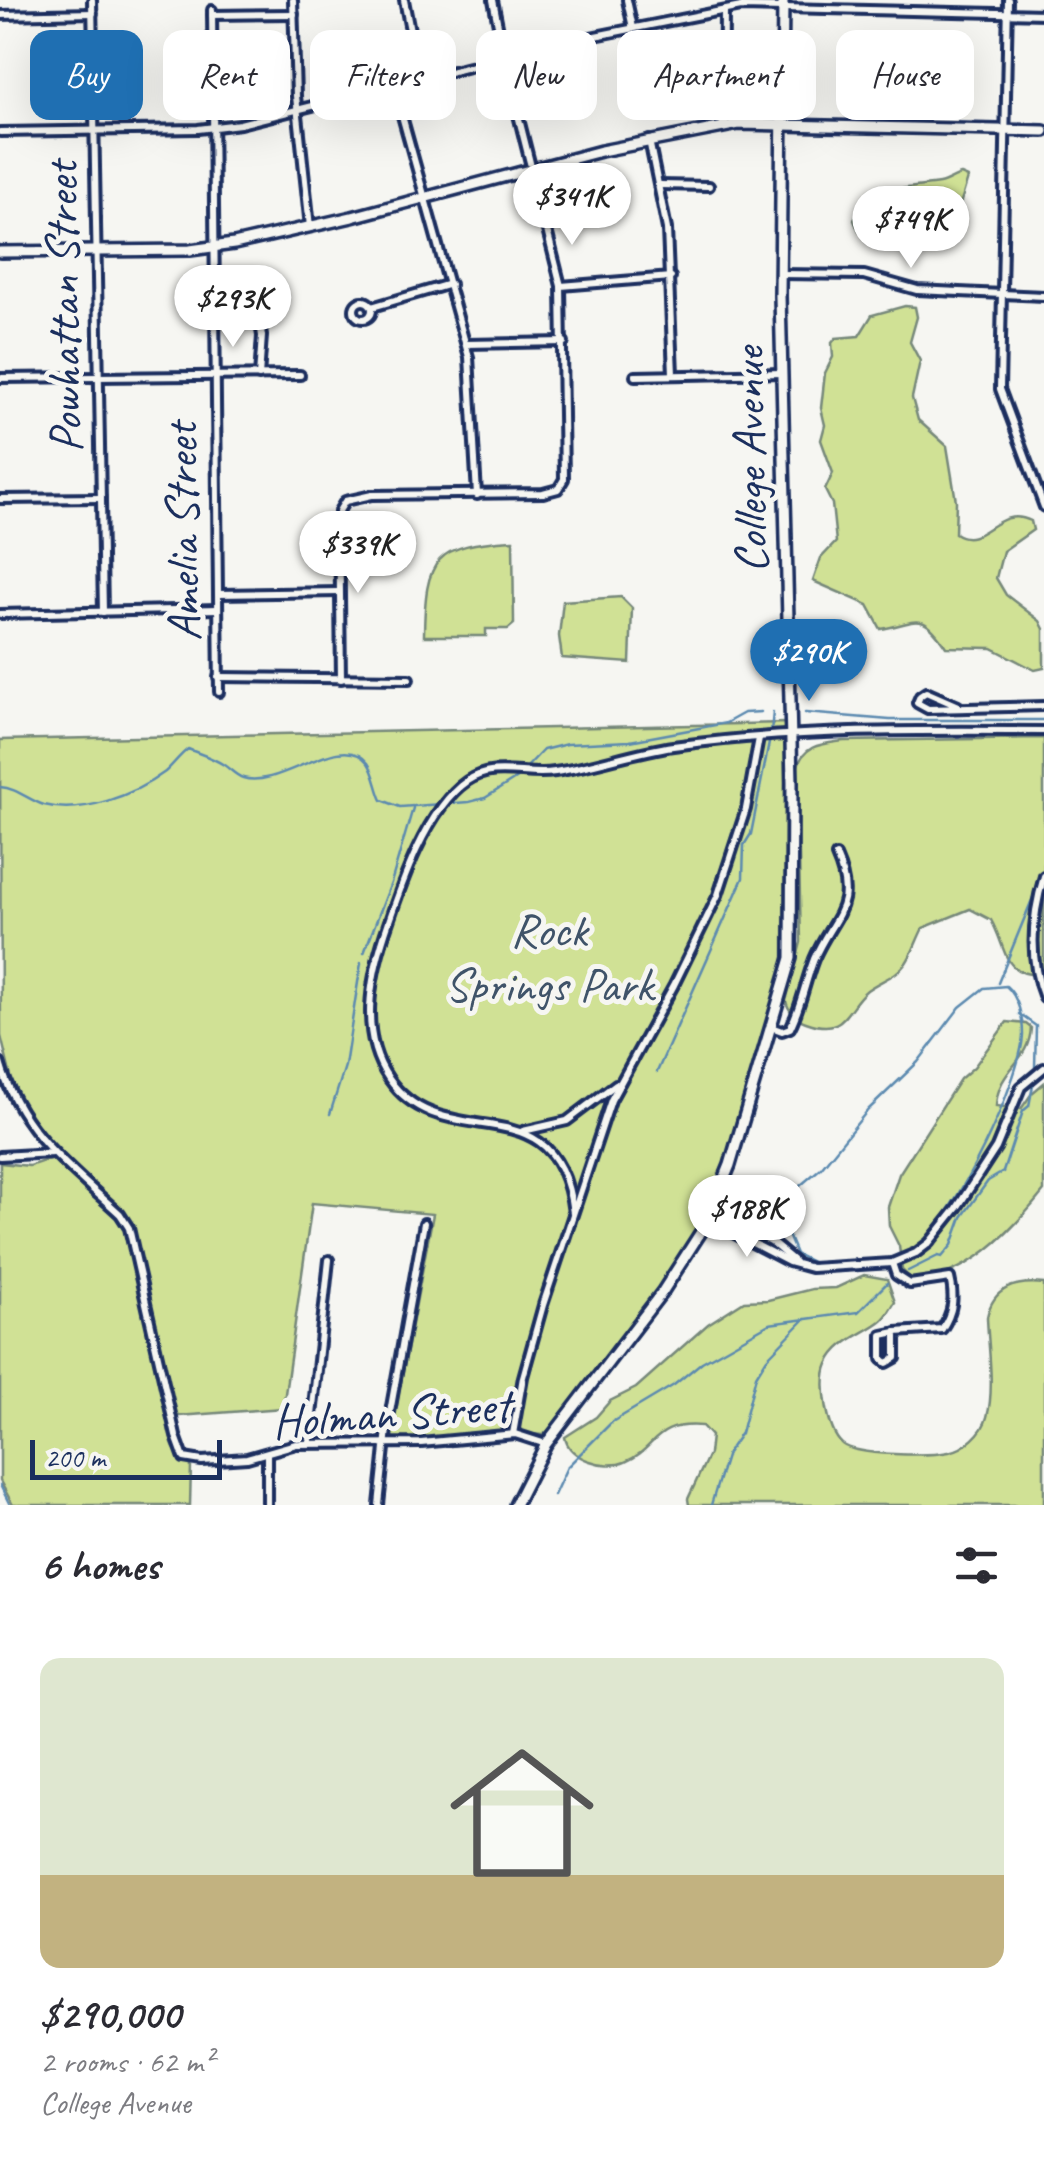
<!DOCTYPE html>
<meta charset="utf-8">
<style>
:root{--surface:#fff;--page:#f2f2f3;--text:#2b2b33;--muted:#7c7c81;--accent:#1f6fb2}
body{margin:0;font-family:Caveat,sans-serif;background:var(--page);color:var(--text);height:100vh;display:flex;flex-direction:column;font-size:38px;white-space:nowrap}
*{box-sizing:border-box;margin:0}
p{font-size:32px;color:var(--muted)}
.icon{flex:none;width:55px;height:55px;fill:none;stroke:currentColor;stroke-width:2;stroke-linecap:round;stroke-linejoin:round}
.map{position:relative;height:1505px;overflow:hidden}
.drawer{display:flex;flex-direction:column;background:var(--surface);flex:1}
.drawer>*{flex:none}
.guide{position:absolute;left:30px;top:30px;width:985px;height:90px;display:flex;gap:20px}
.scale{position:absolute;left:30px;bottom:25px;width:192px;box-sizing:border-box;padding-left:10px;border:5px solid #1b2f5e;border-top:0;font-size:28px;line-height:35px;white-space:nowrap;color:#1b2f5e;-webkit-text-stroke:8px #f6f6f2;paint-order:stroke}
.price{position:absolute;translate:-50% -85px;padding:0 22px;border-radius:35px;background:#fff;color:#222;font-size:32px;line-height:65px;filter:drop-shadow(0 2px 5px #0008)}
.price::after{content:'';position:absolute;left:50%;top:60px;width:30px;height:22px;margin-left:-15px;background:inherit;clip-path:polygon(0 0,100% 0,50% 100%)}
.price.current{background:var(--accent);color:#fff}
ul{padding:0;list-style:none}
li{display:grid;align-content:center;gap:20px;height:530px;padding:0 40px}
li span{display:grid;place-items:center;height:310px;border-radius:20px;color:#555}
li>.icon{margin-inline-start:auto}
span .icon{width:180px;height:180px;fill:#fffc;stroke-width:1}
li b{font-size:42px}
h2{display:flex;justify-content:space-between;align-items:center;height:120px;padding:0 40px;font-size:42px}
.tag{padding:0 35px;border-radius:20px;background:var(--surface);box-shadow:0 10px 40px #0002;font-size:35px;line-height:90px}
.tag.current{background:var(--accent);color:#fff}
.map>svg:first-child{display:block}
</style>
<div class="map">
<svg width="1044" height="1505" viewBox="0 0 1044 1505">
<rect width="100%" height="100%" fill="#f6f6f2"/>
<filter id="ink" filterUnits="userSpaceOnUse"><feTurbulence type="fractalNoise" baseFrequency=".01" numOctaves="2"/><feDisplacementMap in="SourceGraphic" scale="20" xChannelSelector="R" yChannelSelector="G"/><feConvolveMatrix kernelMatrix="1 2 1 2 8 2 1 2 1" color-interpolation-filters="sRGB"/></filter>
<g filter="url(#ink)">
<!-- green -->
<g fill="#d0e195" stroke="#76887a" stroke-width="2.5">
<path d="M961,175L968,178L953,228C925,245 916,251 883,245C866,241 860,236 854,220C871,186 907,189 939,184C946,183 954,177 961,175Z"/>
<path d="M905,306L915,307L917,317L910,342L920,361L912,398L918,420L947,446L956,501L955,533C982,551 996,504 1031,521L1033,530L1003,551L996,578L1006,595L1040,621L1044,629V668L1035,670L992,648L946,647C921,609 917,623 881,629L868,605L813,581L821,558L836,542L832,504L825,490L833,473L821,440L825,425L821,408L825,373L833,357L832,343L836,338L859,336L872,315Z"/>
<path d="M513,540L514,624L508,629H486V636H424C425,556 435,545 513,540Z"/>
<polygon points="621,597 632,608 630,663 562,658 559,636 563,601"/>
<path d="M785,723L784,966L720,1179L706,1215L682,1254L634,1323L549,1430L543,1435L505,1432L390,1440L433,1214L312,1203L283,1408L166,1417C170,1437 171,1455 191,1465L190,1505H13L0,1481V1163L29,1166L62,1155L25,1112L11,1077L1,1036L0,740Z"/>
<path d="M1044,738V974C1002,978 1008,950 991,920L970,909L923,928C917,939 913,953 906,963C897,976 879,981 867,990C845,1008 846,1037 806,1022C797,1019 788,1011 786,1001L801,942L797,769C803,744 822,744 844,741Z"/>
<path d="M1007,1022L1026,1024L1031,1028C1029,1063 998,1068 996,1106L1021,1109L1032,1093L1044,1083V1191C1012,1231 966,1280 912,1280L902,1270L899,1246L889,1226L888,1207L899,1174L960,1079L974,1067Z"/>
<path d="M864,1275L887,1279L895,1302C891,1308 887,1317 881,1321C863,1335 839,1340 828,1364C820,1382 827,1430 842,1444C856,1456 931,1456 949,1452C965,1449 983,1433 987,1417C995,1390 988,1346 987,1317C993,1287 1016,1281 1044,1284V1505H689L688,1499L709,1454L711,1436L702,1426C652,1422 658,1448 625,1462C606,1470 568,1459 565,1437L596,1417L610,1401L636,1388L708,1324L744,1301L768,1300L812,1289L836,1288Z"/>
</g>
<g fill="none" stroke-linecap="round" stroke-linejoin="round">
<!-- stream -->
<g stroke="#5b8ab0" stroke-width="2.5">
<polyline points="805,713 890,720 1044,720"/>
<polyline points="771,732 773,712"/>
<polyline points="525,769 543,750 567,744 630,741 726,723 744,713 761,712"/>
<path d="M0,787C17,788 28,800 44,805C82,815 134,795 165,772C173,765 179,756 188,749C200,754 212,757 224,765C230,769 236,776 243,778C280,790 342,728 368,763C375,773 377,790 382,800L400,807L469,802L485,798L520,776"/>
<polyline points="364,953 391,883 413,808"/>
<polyline points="998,983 1036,890"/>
<polyline points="1019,1014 1036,1026 1035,1068"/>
<polyline points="657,1072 743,878 744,845 751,834 769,743"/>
<polyline points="330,1114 345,1066 361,963"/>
<polyline points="780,1216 796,1254 814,1263 833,1264"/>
<path d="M764,1226L794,1191L821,1168L868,1110L918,1062L960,1007L984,988L1006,986C1018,996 1023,1018 1023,1035C1021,1080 954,1221 917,1246C898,1260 873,1261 851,1262"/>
<polyline points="908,1271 938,1256 942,1257 952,1245 962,1217 988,1181 1003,1172 1023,1111 1029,1106 1034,1080"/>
<polyline points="0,1485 10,1505"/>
<polyline points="554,1495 567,1467 612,1422 674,1385 702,1362 769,1324 858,1312 887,1283"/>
<polyline points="711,1505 727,1453 741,1433 756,1376 767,1358 805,1319"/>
</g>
<!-- minor casing -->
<g stroke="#1b2f5e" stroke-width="14">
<g id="minor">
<polyline points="92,0 103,612"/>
<polyline points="293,0 296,96 310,227"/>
<polyline points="404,0 420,81"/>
<polyline points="627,0 633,28"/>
<polyline points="1008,0 1000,389 1044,507"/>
<polyline points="212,10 219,692"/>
<polyline points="0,15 93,13"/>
<polyline points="212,15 294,14"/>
<polyline points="394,87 469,357 477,495"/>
<polyline points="723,126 724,11"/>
<polyline points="0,132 198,129 240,124 590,37 741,7 1044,14"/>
<polyline points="649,140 667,229 673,374"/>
<polyline points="660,185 709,186"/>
<polyline points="780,274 864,275 917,290 1044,296"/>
<polyline points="561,286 671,277"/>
<circle cx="363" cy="310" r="9"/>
<polyline points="372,307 450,284"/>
<polyline points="214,314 248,313 259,317 262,336 259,376"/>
<polyline points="466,344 564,342"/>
<polyline points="635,376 782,373"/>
<polyline points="0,378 300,375"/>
<polyline points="0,499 101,498"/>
<polyline points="219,594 339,592"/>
<polyline points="0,614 218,609"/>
<polyline points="218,677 409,679"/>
<polyline points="341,679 339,511 345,501 372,495 543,493 558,489 564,479 561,286 507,71 493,0"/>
<polyline points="958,706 926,692 920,696 917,703 928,709 1044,706"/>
<path d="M1044,876C1032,916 1028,958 1044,998"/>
<path d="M771,1027L782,1031L790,1028C801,1007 805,982 814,959C832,916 859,908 836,856"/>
<path d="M0,1063C19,1130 71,1169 120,1214L129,1228L176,1436L184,1458L202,1461L247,1458L296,1444L421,1443L515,1434L546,1444"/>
<polyline points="523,1131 567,1121 616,1084"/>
<polyline points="0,1156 52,1153"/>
<polyline points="713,1210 771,1242 795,1262"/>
<path d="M573,1213C557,1079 445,1160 389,1079C359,1036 370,979 385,933C400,888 426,809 467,781C495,762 524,777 555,772C595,766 633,752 673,746C795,729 921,730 1044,731"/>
<polyline points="708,1220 789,1262 811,1268 892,1263 916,1253 929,1243 957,1208 996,1148 1021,1087 1044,1068"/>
<path d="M892,1263L896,1275L910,1284L950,1278C955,1298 953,1312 942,1329L896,1332L882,1335V1359L887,1363L896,1358V1332"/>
<polyline points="513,1434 523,1377 543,1305 611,1100 674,985 718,895 746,809 759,738"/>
<polyline points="309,1443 329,1260"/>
<polyline points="267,1453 267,1505"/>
<polyline points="379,1505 387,1429 424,1223"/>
</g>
</g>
<!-- secondary casing -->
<g stroke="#1b2f5e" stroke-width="16">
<g id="secondary">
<polyline points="0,252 190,250 234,244 352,217 601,151 739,124 1044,131"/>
<polyline points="515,1505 546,1444 663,1291 706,1224 730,1165 791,958 792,782 780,296 783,0"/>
</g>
</g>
<!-- minor -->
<use href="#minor" stroke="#f6f6f2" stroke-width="6"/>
<!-- secondary -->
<use href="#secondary" stroke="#f6f6f2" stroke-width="9"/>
</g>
</g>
<g text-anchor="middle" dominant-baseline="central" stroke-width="10" stroke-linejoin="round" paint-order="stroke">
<!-- street labels -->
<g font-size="48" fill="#1b2f5e" stroke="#f6f6f2">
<text transform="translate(63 307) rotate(-91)">Powhattan Street</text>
<text transform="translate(749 460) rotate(-91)">College Avenue</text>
<text transform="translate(182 532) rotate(-91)">Amelia Street</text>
<text transform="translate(391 1413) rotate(-4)">Holman Street</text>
</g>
<!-- park labels -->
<g font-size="48" fill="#3f5369" stroke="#f6f6f2">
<text x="549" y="930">Rock<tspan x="549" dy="55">Springs Park</tspan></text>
</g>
</g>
</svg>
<div class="scale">200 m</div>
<b class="price" style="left:572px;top:248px">$341K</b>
<b class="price" style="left:911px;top:271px">$749K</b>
<b class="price" style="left:233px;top:350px">$293K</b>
<b class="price" style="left:358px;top:596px">$339K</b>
<b class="price current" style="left:809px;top:704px">$290K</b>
<b class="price" style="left:747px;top:1260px">$188K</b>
<div class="guide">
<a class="tag current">Buy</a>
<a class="tag">Rent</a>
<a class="tag">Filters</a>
<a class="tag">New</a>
<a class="tag">Apartment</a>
<a class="tag">House</a>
</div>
</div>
<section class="drawer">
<h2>6 homes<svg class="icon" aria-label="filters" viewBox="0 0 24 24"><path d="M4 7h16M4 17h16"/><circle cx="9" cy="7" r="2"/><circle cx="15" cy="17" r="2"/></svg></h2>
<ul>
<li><span style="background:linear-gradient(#dfe7d0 70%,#c2b280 0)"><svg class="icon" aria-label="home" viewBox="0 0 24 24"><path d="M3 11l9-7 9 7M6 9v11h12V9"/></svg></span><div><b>$290,000</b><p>2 rooms · 62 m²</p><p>College Avenue</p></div></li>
</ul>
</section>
